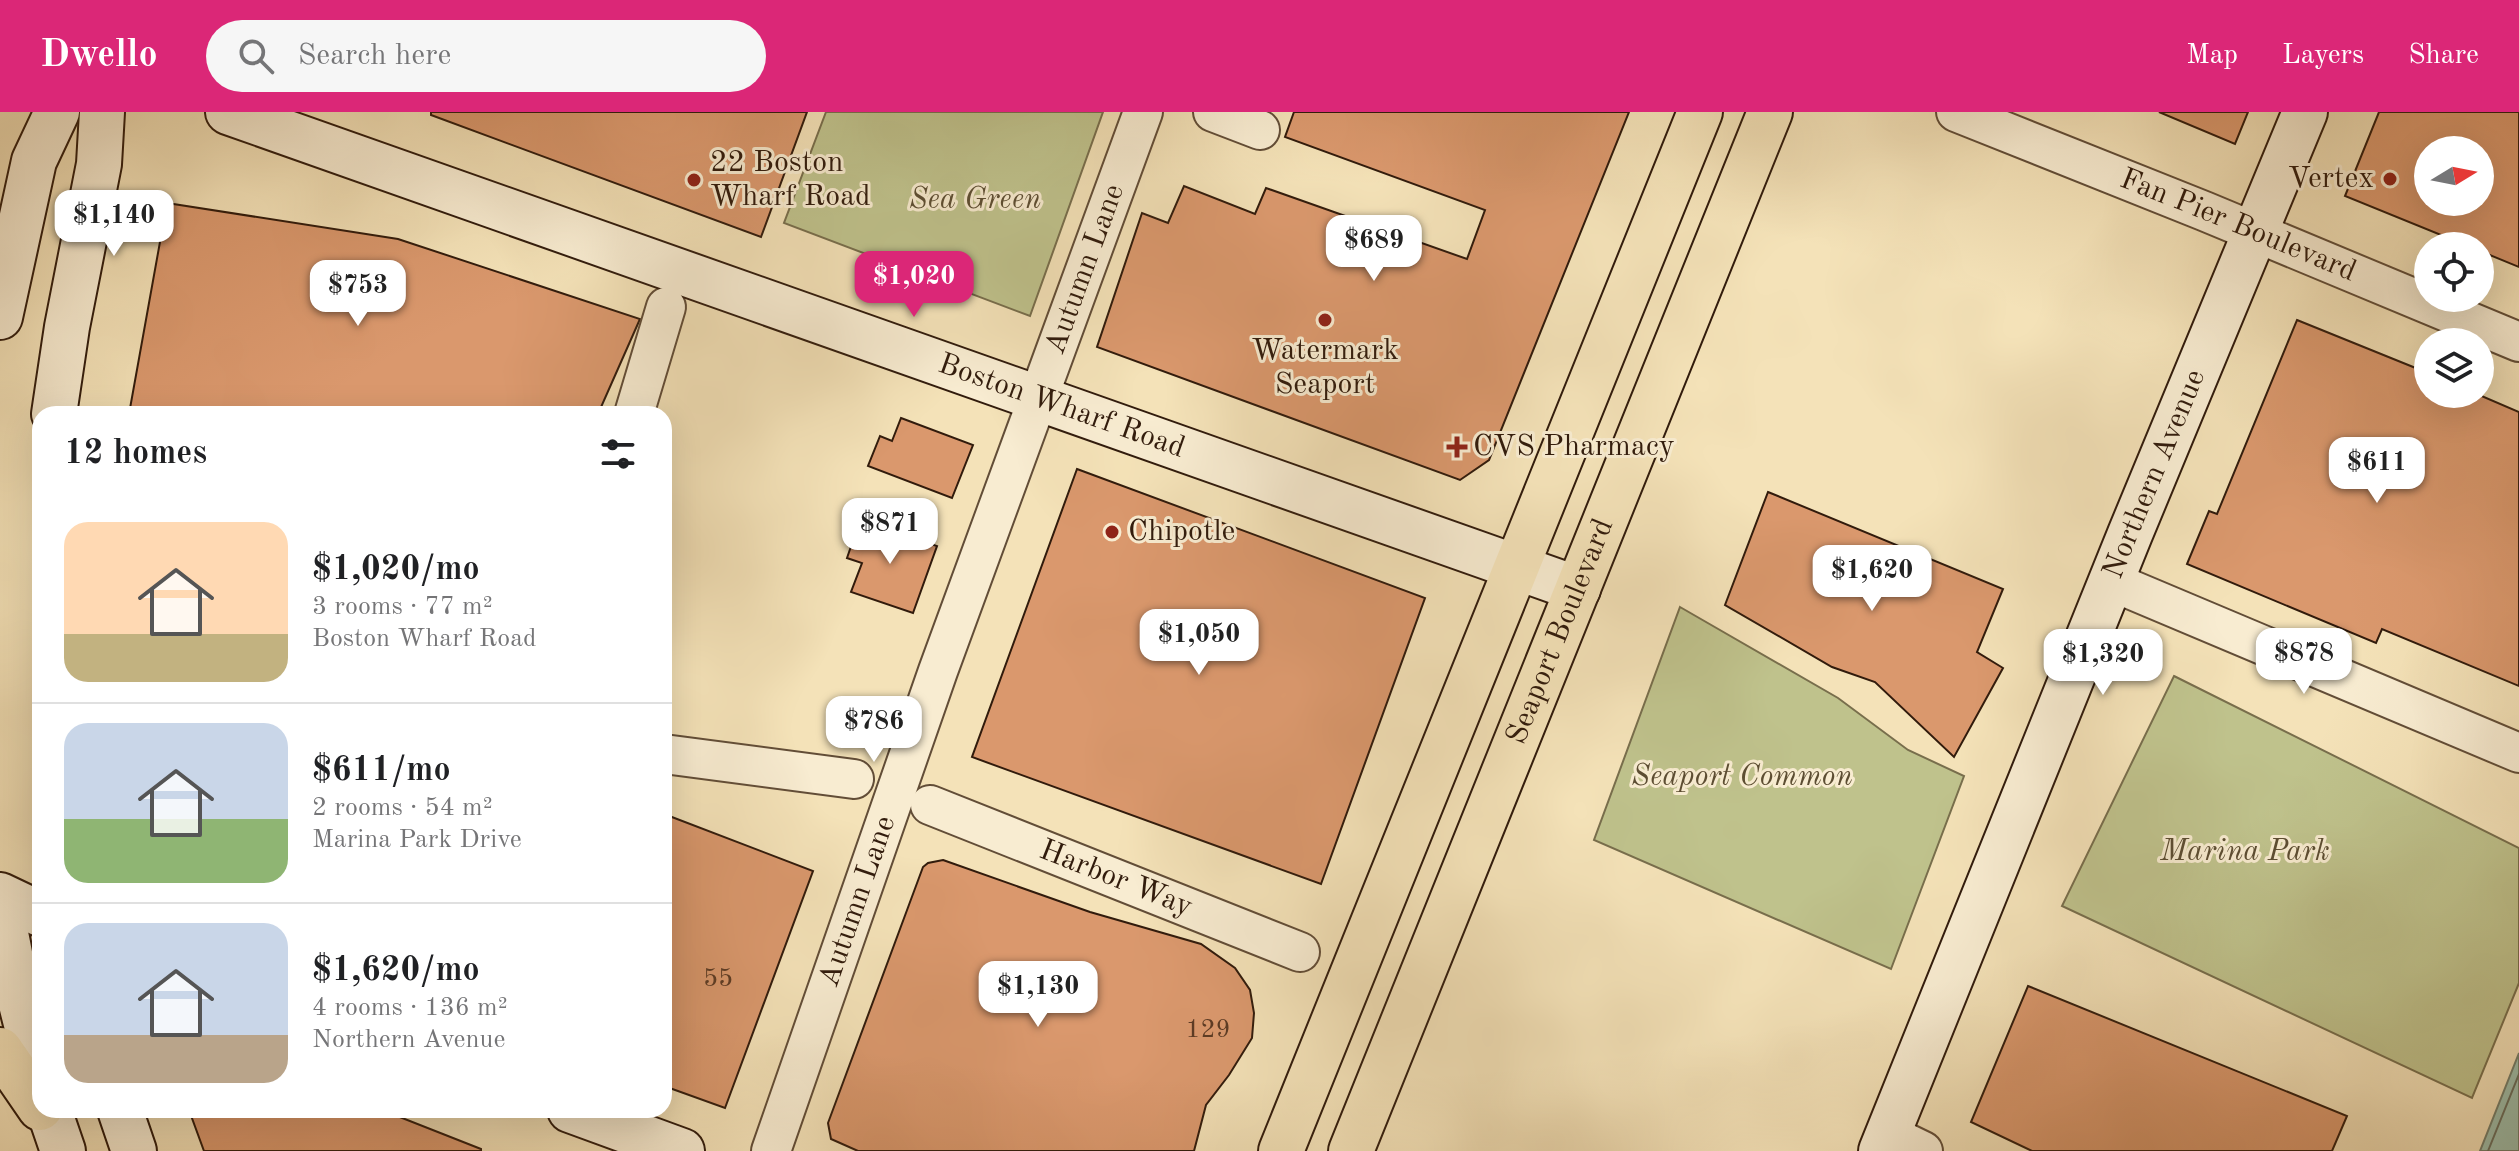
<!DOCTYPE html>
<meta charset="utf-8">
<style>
:root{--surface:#fff;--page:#f6f6f6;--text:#202124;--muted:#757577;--line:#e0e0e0;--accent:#db2777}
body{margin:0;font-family:"Old Standard TT",serif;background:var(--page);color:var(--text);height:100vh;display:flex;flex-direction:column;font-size:30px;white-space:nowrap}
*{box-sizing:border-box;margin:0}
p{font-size:26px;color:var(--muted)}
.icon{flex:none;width:44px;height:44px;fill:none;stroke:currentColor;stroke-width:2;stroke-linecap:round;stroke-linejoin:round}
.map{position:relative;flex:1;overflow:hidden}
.details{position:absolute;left:32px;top:294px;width:640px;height:712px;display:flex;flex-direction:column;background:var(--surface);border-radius:24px;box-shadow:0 8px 32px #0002}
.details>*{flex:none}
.needle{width:52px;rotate:80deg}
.fabs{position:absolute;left:2414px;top:24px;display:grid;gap:16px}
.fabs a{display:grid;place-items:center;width:80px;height:80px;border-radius:50%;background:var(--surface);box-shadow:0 8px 32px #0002;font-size:40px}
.price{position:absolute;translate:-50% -68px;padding:0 18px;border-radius:16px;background:#fff;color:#222;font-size:26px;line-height:52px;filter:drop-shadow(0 2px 4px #0008)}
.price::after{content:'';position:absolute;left:50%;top:48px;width:24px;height:18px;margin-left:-12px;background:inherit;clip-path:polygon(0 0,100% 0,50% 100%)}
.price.selected{background:var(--accent);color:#fff}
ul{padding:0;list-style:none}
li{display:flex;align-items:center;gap:24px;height:200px;padding:0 32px}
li+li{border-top:2px solid var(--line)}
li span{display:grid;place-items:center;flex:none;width:224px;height:160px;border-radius:24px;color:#555}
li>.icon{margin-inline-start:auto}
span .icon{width:96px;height:96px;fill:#fffc;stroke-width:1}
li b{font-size:34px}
h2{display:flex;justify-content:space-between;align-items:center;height:96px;padding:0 32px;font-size:34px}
header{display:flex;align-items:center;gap:48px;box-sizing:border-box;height:112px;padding:0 40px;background:var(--accent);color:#fff}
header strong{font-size:38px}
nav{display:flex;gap:44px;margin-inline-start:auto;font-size:28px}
.search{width:560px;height:72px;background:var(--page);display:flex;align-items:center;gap:20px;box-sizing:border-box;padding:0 28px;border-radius:44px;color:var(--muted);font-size:30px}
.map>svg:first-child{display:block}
</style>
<header>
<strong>Dwello</strong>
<div class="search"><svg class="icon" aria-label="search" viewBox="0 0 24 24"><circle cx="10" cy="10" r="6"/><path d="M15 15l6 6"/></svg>Search here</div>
<nav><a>Map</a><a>Layers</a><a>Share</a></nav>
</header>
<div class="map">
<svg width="2519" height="1039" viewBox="0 0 2519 1039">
<rect width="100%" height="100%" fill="#f4e2b8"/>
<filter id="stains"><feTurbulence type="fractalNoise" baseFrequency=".0025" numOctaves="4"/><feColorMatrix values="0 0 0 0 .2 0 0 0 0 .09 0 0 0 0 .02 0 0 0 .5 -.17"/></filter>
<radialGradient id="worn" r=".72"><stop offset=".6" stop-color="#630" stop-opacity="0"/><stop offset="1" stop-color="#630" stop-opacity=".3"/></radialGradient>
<!-- green -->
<g fill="#bfc28c" stroke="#786e4c" stroke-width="2">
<polygon points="826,0 1103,0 1030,204 784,111"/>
<polygon points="1680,495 1838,586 1908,638 1964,664 1891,857 1594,728"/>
<polygon points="2174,564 2519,736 2519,871 2472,986 2062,794"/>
</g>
<!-- water -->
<polygon fill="#9cbeab" stroke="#717d6b" stroke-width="2" points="2519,941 2519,1039 2480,1039"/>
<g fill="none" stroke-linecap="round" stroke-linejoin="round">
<!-- shore -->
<polyline stroke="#666c5c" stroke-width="2" points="2488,1039 2519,962"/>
</g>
<!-- building -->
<g fill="#da986d" stroke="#311b0c" stroke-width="2" fill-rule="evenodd">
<polygon points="431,0 807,0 761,125 431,3"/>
<polygon points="1294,0 1629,0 1489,348 1460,368 1097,235 1142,101 1168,111 1184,74 1255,102 1266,76 1467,147 1485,98 1285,25"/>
<polygon points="2159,0 2248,0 2235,32"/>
<path d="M2379,0H2519V155L2480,139V134H2468L2345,84ZM2428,38H2480V90H2428Z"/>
<polygon points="167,91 398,127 640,207 598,302 129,302"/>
<polygon points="2297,208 2428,261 2428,282 2477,282 2519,300 2519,574 2382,517 2376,531 2187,452 2209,399 2217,402"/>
<polygon points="901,306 973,333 952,386 868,354 880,324 892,329"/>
<polygon points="1077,357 1425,486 1321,772 972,645"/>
<polygon points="1768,380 2003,477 1977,540 2003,556 1954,645 1875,570 1832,555 1725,493"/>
<polygon points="860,408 937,434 913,501 851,480 862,451 847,446"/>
<polygon points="664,702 813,759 725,996 664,974"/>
<polygon points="943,748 1090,800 1201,832 1235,856 1250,878 1254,901 1252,926 1229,963 1206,993 1194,1039 858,1039 831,1027 828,1011 923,755 928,751"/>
<polygon points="2028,874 2347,1004 2332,1039 2032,1039 1971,1010"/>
<polygon points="189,998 382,998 481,1037 481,1039 204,1039"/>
</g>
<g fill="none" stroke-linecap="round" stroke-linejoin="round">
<!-- street casing -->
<g stroke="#624d37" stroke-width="42">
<g id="street">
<polyline points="1213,0 1260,18"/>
<path id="s1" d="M1956,0L2204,99L2519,230"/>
<polyline points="634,302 666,195"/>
<polyline points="2113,470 2519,641"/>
<polyline points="664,642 854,667"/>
<path id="s2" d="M930,693L1300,840"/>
<polyline points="1888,1022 1923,1039"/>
<path id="s3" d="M771,1039L938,559L1143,0"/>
</g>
</g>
<!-- secondary casing -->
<g stroke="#311b0c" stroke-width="48">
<g id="secondary">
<path id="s4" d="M228,0L1578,477"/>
<polyline points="0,205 34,49 57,0"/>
<polyline points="54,302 67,215 99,52 102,0"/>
<polyline points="0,783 40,802"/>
<polyline points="0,791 16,872 40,967"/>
<polyline points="49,998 63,1039"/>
<polyline points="120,998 134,1039"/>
<polyline points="570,998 682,1039"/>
<path id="s5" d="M1881,1039L2130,422L2305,0"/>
</g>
</g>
<!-- primary casing -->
<g stroke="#311b0c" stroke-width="48">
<g id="primary">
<polyline points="1281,1039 1700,0"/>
<path id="s6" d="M1351,1039L1770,0"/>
</g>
</g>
<!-- highway casing -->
<g stroke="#311b0c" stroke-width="48">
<polyline id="highway" points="0,938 40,996"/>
</g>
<!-- street -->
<use href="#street" stroke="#f8ecd1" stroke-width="38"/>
<!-- secondary -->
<use href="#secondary" stroke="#f8ecd1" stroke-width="44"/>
<!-- primary -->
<use href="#primary" stroke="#f4e2b8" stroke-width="44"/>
<!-- highway -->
<use href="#highway" stroke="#f4e2b8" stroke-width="44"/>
</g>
<!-- markers -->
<g fill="#8f2418" stroke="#f8ecd1" stroke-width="3">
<circle cx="2390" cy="67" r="8"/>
<circle cx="694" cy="68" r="8"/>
<circle cx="1325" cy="208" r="8"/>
<path d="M1453 323h8v8h8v8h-8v8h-8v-8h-8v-8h8z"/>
<circle cx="1112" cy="420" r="8"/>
</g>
<g text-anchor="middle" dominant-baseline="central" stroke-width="6" stroke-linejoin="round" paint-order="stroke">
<!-- number labels -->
<g font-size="26" fill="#5b3a24">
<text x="718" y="867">55</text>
<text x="1208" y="918">129</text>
</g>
<!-- poi labels -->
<g font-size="30" fill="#311b0c" stroke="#f8ecd1" text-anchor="start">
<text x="710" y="51">22 Boston<tspan x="710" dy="34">Wharf Road</tspan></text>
<text x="2374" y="67" text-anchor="end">Vertex</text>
<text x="1325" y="239" text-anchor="middle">Watermark<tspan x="1325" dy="34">Seaport</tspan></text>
<text x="1473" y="335">CVS Pharmacy</text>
<text x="1128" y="420">Chipotle</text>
</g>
<!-- park labels -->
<g font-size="30" font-style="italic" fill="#5c4d32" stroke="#f8ecd1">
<text x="975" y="88">Sea Green</text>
<text x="1742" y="665">Seaport Common</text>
<text x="2245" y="740">Marina Park</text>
</g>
<!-- street labels -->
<g font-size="30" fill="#311b0c" stroke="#f8ecd1">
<text stroke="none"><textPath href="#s1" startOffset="304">Fan Pier Boulevard</textPath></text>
<text stroke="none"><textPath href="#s3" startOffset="936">Autumn Lane</textPath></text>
<text stroke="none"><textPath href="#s4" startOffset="884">Boston Wharf Road</textPath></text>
<text stroke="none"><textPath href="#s5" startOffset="730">Northern Avenue</textPath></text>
<text stroke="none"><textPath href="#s6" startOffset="560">Seaport Boulevard</textPath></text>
<text stroke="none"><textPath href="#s2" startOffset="200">Harbor Way</textPath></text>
<text stroke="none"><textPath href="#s3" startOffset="264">Autumn Lane</textPath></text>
</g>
</g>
<rect width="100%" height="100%" filter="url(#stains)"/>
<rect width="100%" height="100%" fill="url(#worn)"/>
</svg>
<div class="fabs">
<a><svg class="needle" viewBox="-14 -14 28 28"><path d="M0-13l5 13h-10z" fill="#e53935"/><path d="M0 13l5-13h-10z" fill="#757577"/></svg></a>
<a><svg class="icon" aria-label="locate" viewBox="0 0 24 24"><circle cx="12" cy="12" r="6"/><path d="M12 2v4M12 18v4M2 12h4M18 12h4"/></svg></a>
<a><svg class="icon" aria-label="layers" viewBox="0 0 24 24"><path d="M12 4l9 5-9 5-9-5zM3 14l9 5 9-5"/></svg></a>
</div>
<b class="price" style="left:114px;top:146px">$1,140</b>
<b class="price" style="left:1374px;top:171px">$689</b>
<b class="price selected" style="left:914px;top:207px">$1,020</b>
<b class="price" style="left:358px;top:216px">$753</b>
<b class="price" style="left:2377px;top:393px">$611</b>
<b class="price" style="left:890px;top:454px">$871</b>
<b class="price" style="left:1872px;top:501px">$1,620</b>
<b class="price" style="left:1199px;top:565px">$1,050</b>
<b class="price" style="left:2304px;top:584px">$878</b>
<b class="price" style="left:2103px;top:585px">$1,320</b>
<b class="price" style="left:874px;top:652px">$786</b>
<b class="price" style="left:1038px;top:917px">$1,130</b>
<section class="details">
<h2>12 homes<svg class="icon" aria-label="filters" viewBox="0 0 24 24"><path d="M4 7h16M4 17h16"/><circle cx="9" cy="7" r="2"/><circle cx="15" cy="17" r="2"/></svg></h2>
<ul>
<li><span style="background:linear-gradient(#ffd9b3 70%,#c2b280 0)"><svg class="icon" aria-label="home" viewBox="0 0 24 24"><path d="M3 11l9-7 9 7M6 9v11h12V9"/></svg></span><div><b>$1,020/mo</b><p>3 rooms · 77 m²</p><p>Boston Wharf Road</p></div></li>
<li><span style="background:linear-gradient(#c9d6e8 60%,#8fb573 0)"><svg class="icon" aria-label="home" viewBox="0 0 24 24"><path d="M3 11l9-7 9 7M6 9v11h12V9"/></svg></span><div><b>$611/mo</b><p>2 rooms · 54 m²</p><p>Marina Park Drive</p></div></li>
<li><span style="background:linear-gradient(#c9d6e8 70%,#b9a48a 0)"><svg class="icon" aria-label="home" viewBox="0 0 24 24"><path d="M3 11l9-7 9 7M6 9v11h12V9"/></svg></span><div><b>$1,620/mo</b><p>4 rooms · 136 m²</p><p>Northern Avenue</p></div></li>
</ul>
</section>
</div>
